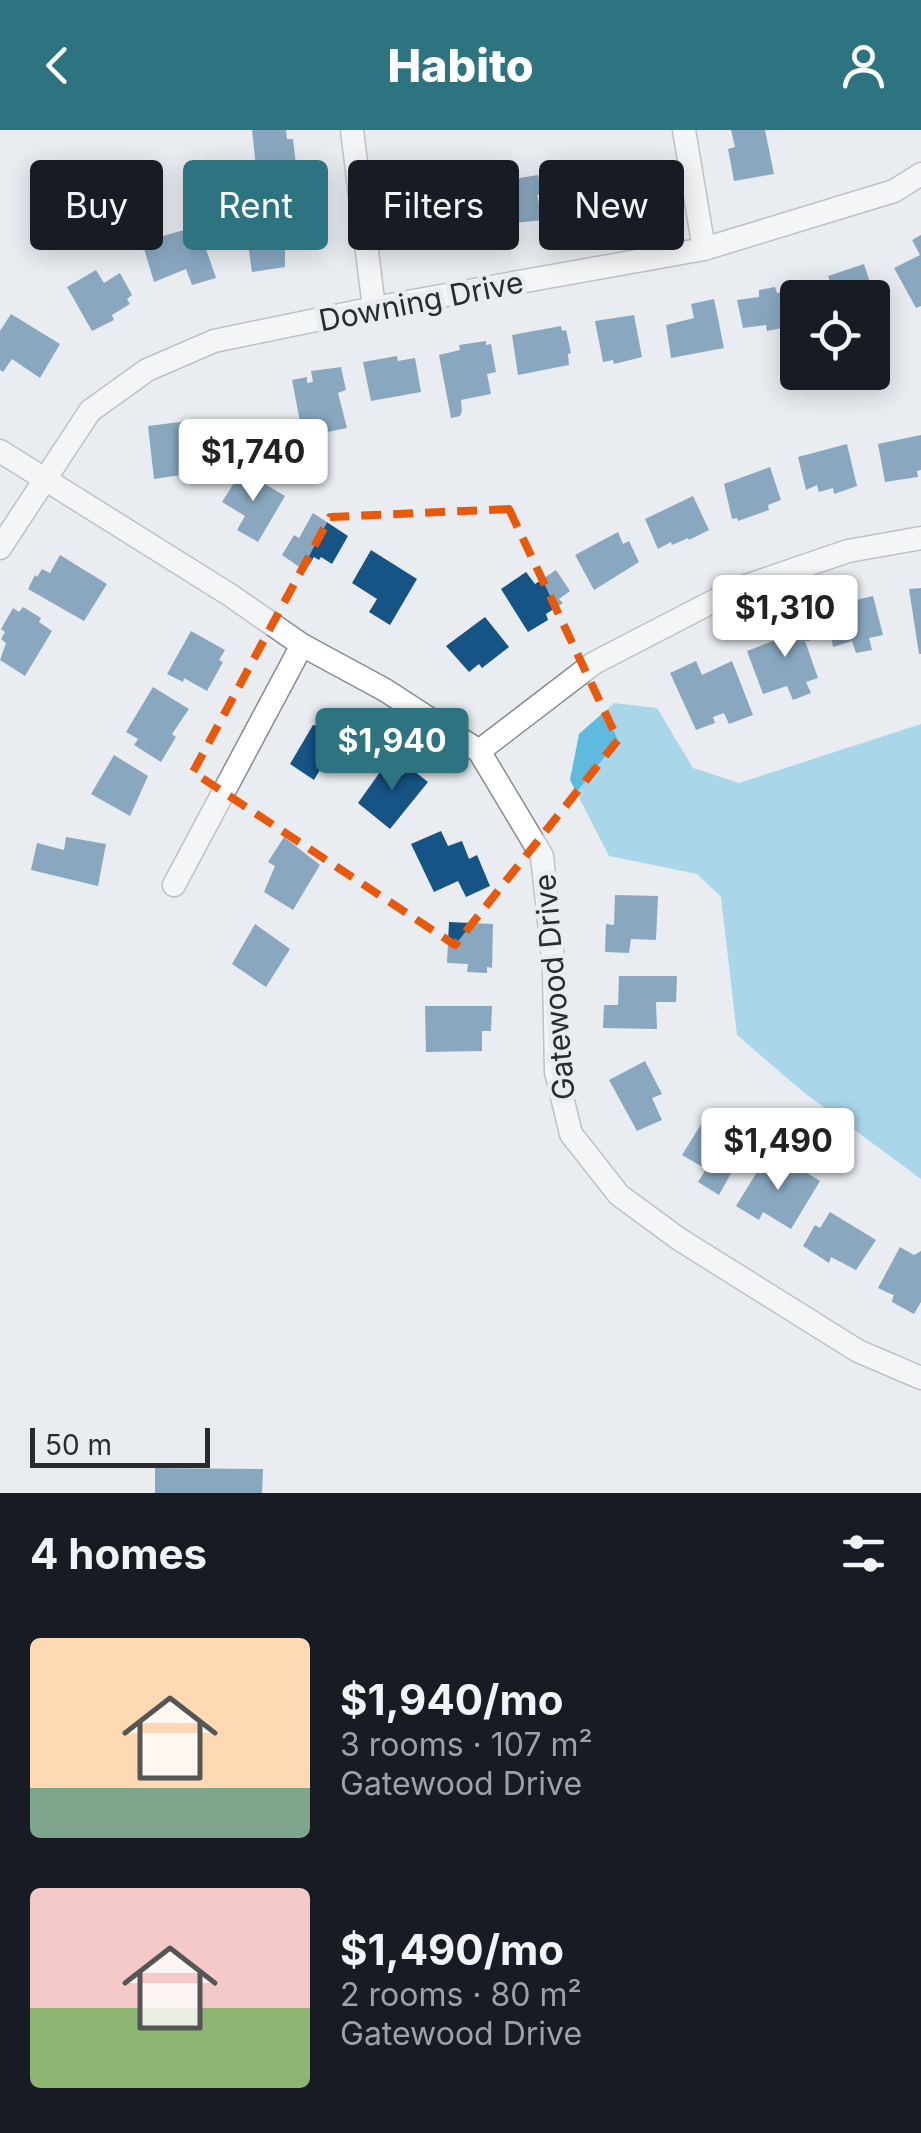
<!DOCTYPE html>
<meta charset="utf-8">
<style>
:root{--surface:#171b24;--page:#20242c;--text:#f1f3f6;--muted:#9ea1a6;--accent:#2d7480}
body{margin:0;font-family:Inter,sans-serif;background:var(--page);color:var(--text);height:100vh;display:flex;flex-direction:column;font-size:38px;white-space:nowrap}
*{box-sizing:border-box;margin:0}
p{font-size:32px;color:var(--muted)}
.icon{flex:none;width:55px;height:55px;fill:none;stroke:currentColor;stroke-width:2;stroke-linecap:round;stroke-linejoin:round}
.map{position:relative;height:1363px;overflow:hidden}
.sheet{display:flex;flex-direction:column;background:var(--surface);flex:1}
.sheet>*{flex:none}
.guide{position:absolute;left:30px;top:30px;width:862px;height:90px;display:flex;gap:20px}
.tools{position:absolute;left:780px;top:150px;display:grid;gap:20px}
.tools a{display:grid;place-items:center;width:110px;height:110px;border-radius:10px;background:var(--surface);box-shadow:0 5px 25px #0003;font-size:50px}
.scale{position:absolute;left:30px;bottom:25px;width:180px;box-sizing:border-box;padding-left:10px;border:5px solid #292b2c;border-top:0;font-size:28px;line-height:35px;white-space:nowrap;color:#292b2c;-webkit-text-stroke:8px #e9edf1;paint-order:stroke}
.price{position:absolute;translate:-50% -85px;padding:0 22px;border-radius:10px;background:#fff;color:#222;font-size:32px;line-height:65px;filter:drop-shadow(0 2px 5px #0008)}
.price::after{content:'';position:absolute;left:50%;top:60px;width:30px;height:22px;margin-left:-15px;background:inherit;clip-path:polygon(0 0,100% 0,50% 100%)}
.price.active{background:var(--accent);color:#fff}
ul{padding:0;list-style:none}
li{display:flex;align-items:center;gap:30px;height:250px;padding:0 30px}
li span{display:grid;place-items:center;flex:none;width:280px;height:200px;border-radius:10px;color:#555}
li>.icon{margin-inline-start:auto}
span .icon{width:120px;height:120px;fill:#fffc;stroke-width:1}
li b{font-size:42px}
h2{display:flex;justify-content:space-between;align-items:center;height:120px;padding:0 30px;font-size:42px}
.pill{padding:0 35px;border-radius:10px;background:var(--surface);box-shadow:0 5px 25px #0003;font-size:35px;line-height:90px}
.pill.active{background:var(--accent);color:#fff}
header{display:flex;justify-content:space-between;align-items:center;height:130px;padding:0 30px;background:var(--accent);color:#fff;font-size:45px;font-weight:800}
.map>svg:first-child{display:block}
</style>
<header><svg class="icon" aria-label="back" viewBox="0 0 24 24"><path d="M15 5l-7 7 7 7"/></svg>Habito<svg class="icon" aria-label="person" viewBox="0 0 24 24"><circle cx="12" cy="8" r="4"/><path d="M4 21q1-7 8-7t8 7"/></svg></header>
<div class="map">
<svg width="921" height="1363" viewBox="0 0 921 1363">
<rect width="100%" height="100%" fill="#e9edf1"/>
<!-- water -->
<polygon fill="#5ebbdf" points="614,573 657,578 693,638 739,653 921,594 921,1049 802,961 737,905 721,767 697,744 609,726 570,650 579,604"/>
<!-- building -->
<g fill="#155485">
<polygon points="252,0 286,0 287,9 293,9 297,43 257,47"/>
<polygon points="731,0 765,0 774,44 734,51 728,19 735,17"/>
<polygon points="606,32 618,32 624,63 612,65 613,71 598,74 599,80 577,85 568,39"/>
<polygon points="459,44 470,103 443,108 439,88 429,89 428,85 414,88 408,53"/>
<polygon points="538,45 542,64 537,65 543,90 497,95 490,53"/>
<polygon points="301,78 305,105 285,108 285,137 252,142 244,86"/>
<polygon points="198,96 216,148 192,155 186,139 154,152 142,112"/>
<polygon points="921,105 921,176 916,178 894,138 920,125 912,110"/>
<polygon points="864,134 877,174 872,175 872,168 819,168 815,157 830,152 828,146"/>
<polygon points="96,140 104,153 120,143 132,165 127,169 130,174 112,185 114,190 92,201 67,157"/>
<polygon points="775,157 777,163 794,161 798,195 767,201 766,195 743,198 737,170 759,167 759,160"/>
<polygon points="714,169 724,218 671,228 666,195 694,188 691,174"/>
<polygon points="11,184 60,214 40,248 12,229 3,242 0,240 0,201"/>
<polygon points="634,185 642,227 614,234 613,230 603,232 595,191"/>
<polygon points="561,196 562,201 566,200 571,223 568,224 569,235 518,245 512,205"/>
<polygon points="486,211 486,215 491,214 496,242 487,244 491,264 461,270 462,281 460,286 451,288 439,225 460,220 459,215"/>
<polygon points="397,226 398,231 415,228 421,262 371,271 363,232"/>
<polygon points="341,237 346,260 338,263 347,298 303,307 292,250 307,247 307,253 313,252 311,241"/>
<polygon points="188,291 194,343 154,349 148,296"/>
<polygon points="921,305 921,340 917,341 918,347 885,352 878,314"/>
<polygon points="847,314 857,356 834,364 833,358 819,362 817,355 806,360 798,327"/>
<polygon points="770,337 781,370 768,375 769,380 738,391 737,388 732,389 724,354"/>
<polygon points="242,340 285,366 258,412 237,400 245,386 222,372"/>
<polygon points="693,366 709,400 689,410 688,408 672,415 671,412 658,419 645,389"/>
<polygon points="313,383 348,406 332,434 321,427 319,430 314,427 305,441 282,425 294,405 299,408"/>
<polygon points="618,402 623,414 629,411 639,432 594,460 575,425"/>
<polygon points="371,420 417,449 390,495 369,482 377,469 352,453"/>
<polygon points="60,425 107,454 84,491 28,459 35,445 37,447 42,439 50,443"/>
<polygon points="556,440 570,461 559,469 563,473 546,484 548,490 528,502 501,459 526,442 535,454"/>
<polygon points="921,458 921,524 919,524 909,459"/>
<polygon points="873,466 883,505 869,508 872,520 856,523 852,511 833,517 827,485 841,480 839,474"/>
<polygon points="23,477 41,488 39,492 52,501 25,546 0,530 6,513 1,509 5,502 1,499 13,478 19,482"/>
<polygon points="485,487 509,517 482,538 479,534 469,542 446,516"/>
<polygon points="801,487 810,511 805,511 818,548 806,552 811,563 793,570 787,556 763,564 747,521 778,509 772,494"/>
<polygon points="191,501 225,520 219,530 223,532 207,561 184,548 183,552 167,544"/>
<polygon points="696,531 702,545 732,531 753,585 729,594 724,583 713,587 715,593 696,600 670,543"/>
<polygon points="153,557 189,579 172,604 176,607 161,632 134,615 138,609 126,602"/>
<polygon points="327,582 355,598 329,643 321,638 314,650 290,634 313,595 317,596"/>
<polygon points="114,625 148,646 130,686 91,664"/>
<polygon points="390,628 401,636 398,641 403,645 409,637 428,652 390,699 358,673"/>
<polygon points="441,701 448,716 462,711 469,729 477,725 490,756 466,767 458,751 434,762 411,714"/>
<polygon points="66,707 106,714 98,756 31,740 37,713 64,720"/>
<polygon points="284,707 320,735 293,780 264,762 275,736 268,732"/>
<polygon points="615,765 658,766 656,810 631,809 629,823 605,822 606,794 614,795"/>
<polygon points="449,792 493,794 492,838 487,837 487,843 467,842 468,834 447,833"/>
<polygon points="255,794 290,819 266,857 232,834"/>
<polygon points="619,846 677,846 676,872 656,872 657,899 603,898 604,875 618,875"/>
<polygon points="425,876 492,876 491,901 482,901 482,921 426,922"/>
<polygon points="645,931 662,964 652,968 662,990 637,1001 609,950"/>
<polygon points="702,993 745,1018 719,1065 698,1052 706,1039 682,1025"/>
<polygon points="767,1026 795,1043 799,1038 820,1051 791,1099 763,1082 759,1090 736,1076"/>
<polygon points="830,1082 876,1110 856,1140 831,1127 829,1133 803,1116 815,1095 820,1098"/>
<polygon points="900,1117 914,1125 921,1121 921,1172 914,1184 892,1172 894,1163 893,1165 878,1158"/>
<polygon points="155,1338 263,1339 262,1363 155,1363"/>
</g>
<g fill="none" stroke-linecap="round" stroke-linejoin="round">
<!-- minor casing -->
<g stroke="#898c90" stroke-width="25">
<g id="minor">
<polyline points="352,0 374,178"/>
<polyline points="684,0 704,119"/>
<polyline points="0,321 230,465 302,515 385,560 479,621 542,726 554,839 556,942 571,1004 619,1065 679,1109 858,1221 921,1248"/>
<polyline points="0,418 90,281 147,240 214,211 374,178 704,119 894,61 921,44"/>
<polyline points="479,621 594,533 737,459 848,421 921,408"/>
<polyline points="174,755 302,515"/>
</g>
</g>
<!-- minor -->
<use href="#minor" stroke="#fff" stroke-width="22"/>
</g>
<!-- marked area -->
<path d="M0 0H921V1363H0ZM509,379L618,610L455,815L193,642L330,387Z" fill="#e9edf1" fill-opacity=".55" fill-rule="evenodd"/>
<path fill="none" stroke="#e8590c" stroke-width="8" stroke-dasharray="20 12" stroke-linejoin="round" d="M509,379L618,610L455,815L193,642L330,387Z"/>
<g text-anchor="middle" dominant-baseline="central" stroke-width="10" stroke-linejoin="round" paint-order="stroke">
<!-- street labels -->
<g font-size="30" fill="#292b2c" stroke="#e9edf1">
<text transform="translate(421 171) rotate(-11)">Downing Drive</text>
<text transform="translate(554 857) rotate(-95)">Gatewood Drive</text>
</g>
</g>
</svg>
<div class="tools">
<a><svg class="icon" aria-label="locate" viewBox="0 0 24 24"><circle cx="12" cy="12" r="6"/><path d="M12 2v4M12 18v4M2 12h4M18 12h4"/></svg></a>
</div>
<div class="scale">50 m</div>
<b class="price" style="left:253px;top:374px">$1,740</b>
<b class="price" style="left:785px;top:530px">$1,310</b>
<b class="price active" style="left:392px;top:663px">$1,940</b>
<b class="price" style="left:778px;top:1063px">$1,490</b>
<div class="guide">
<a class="pill">Buy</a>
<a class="pill active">Rent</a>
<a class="pill">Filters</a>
<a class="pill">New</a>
</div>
</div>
<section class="sheet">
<h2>4 homes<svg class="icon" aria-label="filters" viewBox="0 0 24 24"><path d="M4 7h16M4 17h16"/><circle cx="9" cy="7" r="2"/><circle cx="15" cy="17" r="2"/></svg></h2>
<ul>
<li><span style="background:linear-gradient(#ffd9b3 75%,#7fa58c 0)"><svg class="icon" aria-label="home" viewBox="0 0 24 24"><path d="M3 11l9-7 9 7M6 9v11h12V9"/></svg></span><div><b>$1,940/mo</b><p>3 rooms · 107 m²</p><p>Gatewood Drive</p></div></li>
<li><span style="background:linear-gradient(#f6c9c9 60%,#8fb573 0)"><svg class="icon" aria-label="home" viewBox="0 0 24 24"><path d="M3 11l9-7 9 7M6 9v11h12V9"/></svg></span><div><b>$1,490/mo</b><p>2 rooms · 80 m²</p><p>Gatewood Drive</p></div></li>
</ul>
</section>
